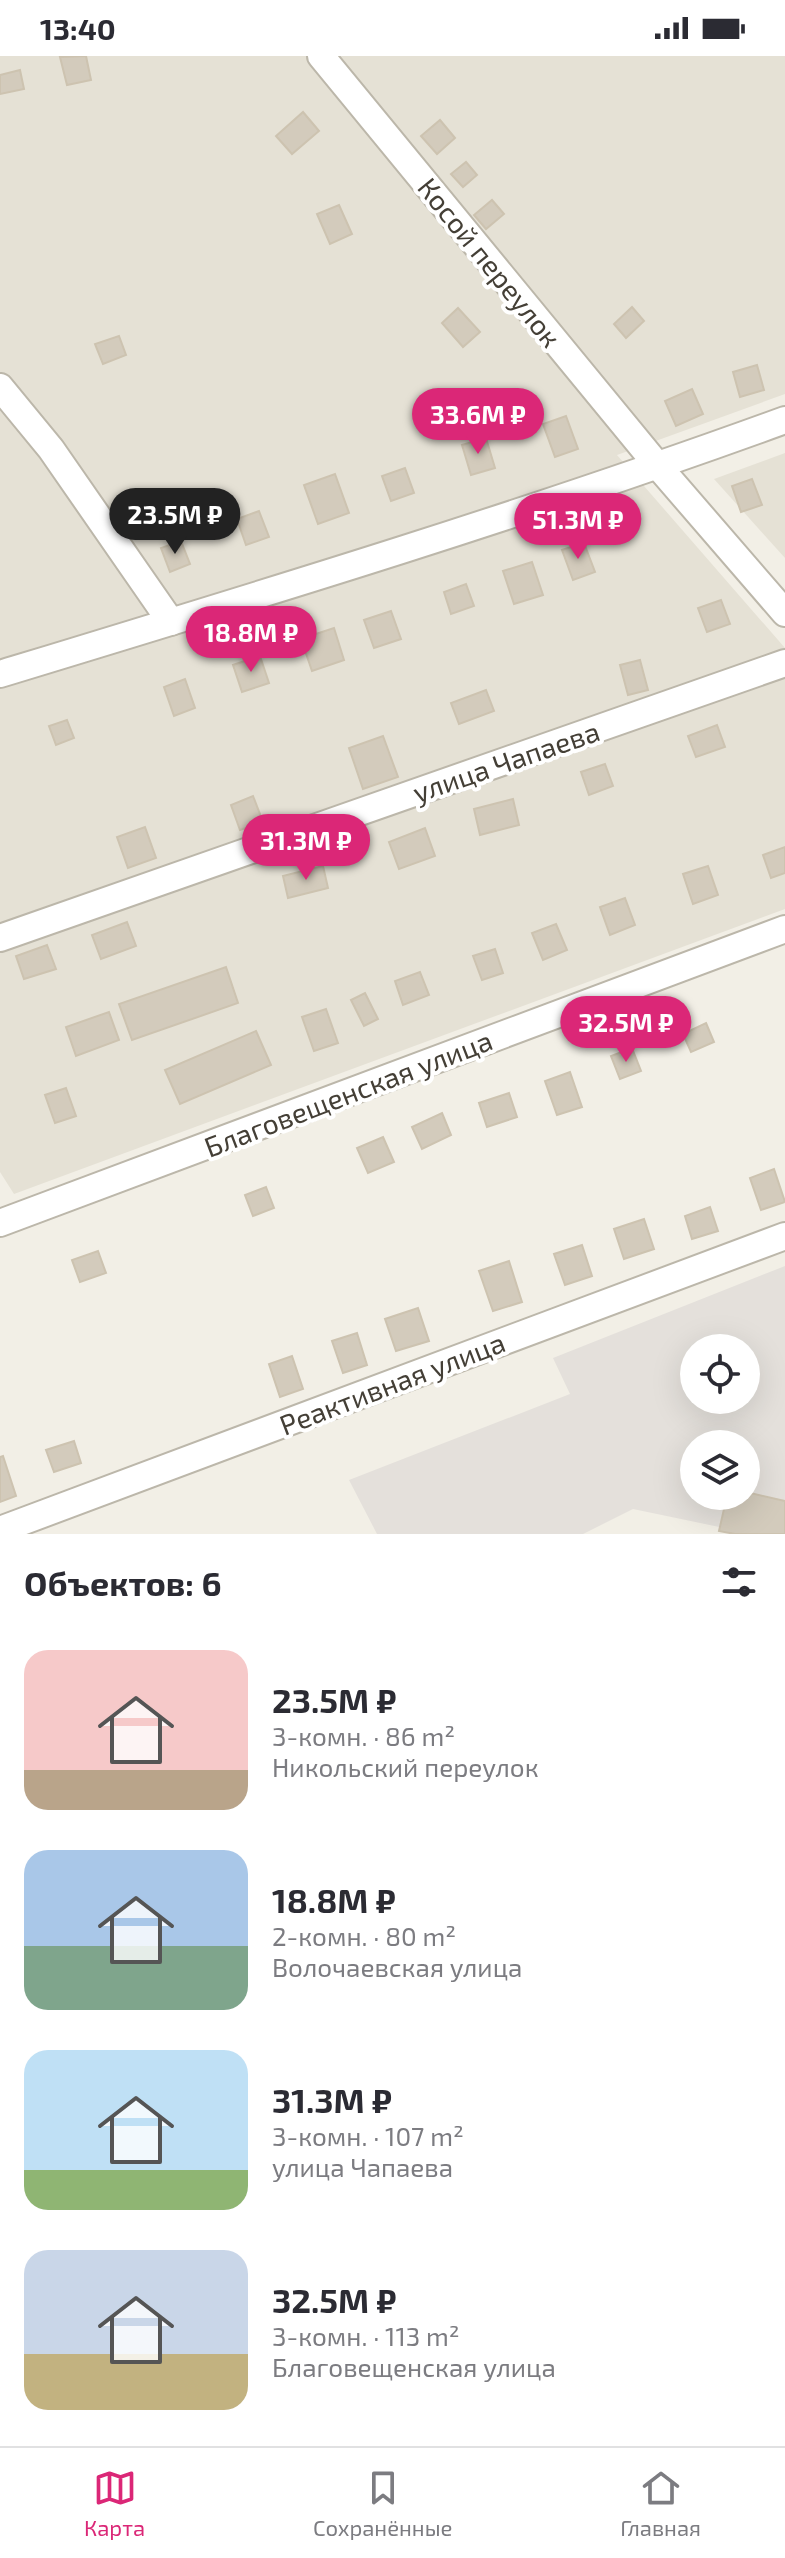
<!DOCTYPE html>
<html lang="ru">
<meta charset="utf-8">
<style>
:root{--surface:#fff;--page:#f2f2f3;--text:#2b2b33;--muted:#7c7c81;--line:#e1e1e2;--accent:#db2777}
body{margin:0;font-family:"Exo 2",sans-serif;background:var(--page);color:var(--text);height:100vh;display:flex;flex-direction:column;font-size:30px;white-space:nowrap}
*{box-sizing:border-box;margin:0}
p{font-size:26px;color:var(--muted)}
.icon{flex:none;width:44px;height:44px;fill:none;stroke:currentColor;stroke-width:2;stroke-linecap:round;stroke-linejoin:round}
.map{position:relative;height:1478px;overflow:hidden}
.drawer{display:flex;flex-direction:column;background:var(--surface);flex:1}
.drawer>*{flex:none}
.fabs{position:absolute;left:680px;top:1278px;display:grid;gap:16px}
.fabs a{display:grid;place-items:center;width:80px;height:80px;border-radius:50%;background:var(--surface);box-shadow:0 8px 32px #0002;font-size:40px}
.price{position:absolute;translate:-50% -68px;padding:0 18px;border-radius:28px;background:var(--accent);color:#fff;font-size:26px;line-height:52px;filter:drop-shadow(0 2px 4px #0008)}
.price::after{content:'';position:absolute;left:50%;top:48px;width:24px;height:18px;margin-left:-12px;background:inherit;clip-path:polygon(0 0,100% 0,50% 100%)}
.price.active{background:#222;color:#fff}
ul{padding:0;list-style:none}
li{display:flex;align-items:center;gap:24px;height:200px;padding:0 24px}
li span{display:grid;place-items:center;flex:none;width:224px;height:160px;border-radius:24px;color:#555}
li>.icon{margin-inline-start:auto}
span .icon{width:96px;height:96px;fill:#fffc;stroke-width:1}
li b{font-size:34px}
h2{display:flex;justify-content:space-between;align-items:center;height:96px;padding:0 24px;font-size:34px}
.status{display:flex;justify-content:space-between;align-items:center;height:56px;padding:0 40px;background:var(--surface);direction:ltr}
.status svg{height:22px;fill:currentColor}
.menu{display:flex;justify-content:space-around;align-items:center;height:112px;border-top:2px solid var(--line);background:var(--surface);font-size:22px;color:var(--muted)}
.menu a{display:grid;justify-items:center;gap:4px}
.menu .active{color:var(--accent)}
.map>svg:first-child{display:block}
</style>
<div class="status"><b>13:40</b><svg viewBox="0 0 49 12"><path d="M0 12V9h3v3zM5 12V6h3v6zM10 12V3h3v9zM15 12V0h3v12zM26 1h20v11H26zM47 4h2v5h-2z"/></svg></div>
<div class="map">
<svg width="785" height="1478" viewBox="0 0 785 1478">
<rect width="100%" height="100%" fill="#f2efe6"/>
<!-- residential -->
<g fill="#e5e1d5">
<polygon points="0,0 785,0 785,338 617,399 785,592 785,853 14,1138 0,1116"/>
<polygon points="785,397 785,502 714,423"/>
</g>
<!-- industrial -->
<path fill="#e4e0db" fill-rule="evenodd" d="M785,1210V1478H753L633,1453L583,1478H377L349,1424L570,1338L553,1302ZM694,1292H746V1344H694ZM694,1388H746V1440H694Z"/>
<!-- building -->
<g fill="#d3cbbc" stroke="#cdc3b0" stroke-width="2">
<polygon points="86,0 91,24 67,29 60,1"/>
<polygon points="20,14 24,33 0,38 0,19"/>
<polygon points="303,56 319,75 292,98 276,80"/>
<polygon points="440,64 455,82 437,98 421,80"/>
<polygon points="466,106 477,119 463,131 451,118"/>
<polygon points="492,144 504,158 486,173 474,159"/>
<polygon points="339,149 352,178 330,188 317,158"/>
<polygon points="632,251 644,265 626,282 614,268"/>
<polygon points="458,252 480,276 463,291 442,267"/>
<polygon points="119,280 126,299 103,308 95,288"/>
<polygon points="757,309 764,334 740,341 733,316"/>
<polygon points="692,333 703,358 676,370 665,345"/>
<polygon points="566,360 578,393 555,401 543,368"/>
<polygon points="486,382 495,412 471,419 462,389"/>
<polygon points="405,412 414,437 391,445 382,420"/>
<polygon points="335,418 349,457 318,468 304,429"/>
<polygon points="752,423 762,449 741,456 732,430"/>
<polygon points="259,455 269,481 246,489 237,463"/>
<polygon points="181,485 190,508 170,516 161,492"/>
<polygon points="584,487 595,516 573,524 562,494"/>
<polygon points="532,506 543,539 514,548 503,515"/>
<polygon points="466,528 474,550 451,558 444,536"/>
<polygon points="721,544 730,568 707,576 698,552"/>
<polygon points="391,555 401,583 374,592 364,564"/>
<polygon points="334,572 344,604 312,615 301,583"/>
<polygon points="260,600 269,627 242,636 233,609"/>
<polygon points="640,604 648,634 628,639 620,609"/>
<polygon points="185,623 195,652 174,660 164,631"/>
<polygon points="486,634 494,655 459,668 451,647"/>
<polygon points="67,664 74,682 56,689 49,670"/>
<polygon points="717,669 725,691 696,701 688,680"/>
<polygon points="383,680 398,721 363,733 349,692"/>
<polygon points="605,708 613,730 589,739 581,716"/>
<polygon points="253,740 263,766 240,774 231,749"/>
<polygon points="513,743 519,769 480,779 474,753"/>
<polygon points="145,771 156,802 128,812 117,781"/>
<polygon points="425,772 435,800 399,813 389,786"/>
<polygon points="785,791 785,817 771,822 763,799"/>
<polygon points="323,810 328,832 288,842 283,820"/>
<polygon points="708,810 718,839 693,848 683,818"/>
<polygon points="625,842 635,869 610,879 600,851"/>
<polygon points="127,866 136,890 101,903 92,879"/>
<polygon points="556,868 567,894 543,904 532,877"/>
<polygon points="47,889 56,913 24,923 16,900"/>
<polygon points="495,893 503,917 482,924 473,900"/>
<polygon points="226,911 238,947 132,984 119,948"/>
<polygon points="420,916 429,939 403,949 395,925"/>
<polygon points="365,937 378,963 364,970 351,944"/>
<polygon points="326,953 338,987 314,995 302,961"/>
<polygon points="109,956 119,984 76,1000 66,971"/>
<polygon points="706,967 714,986 691,996 683,978"/>
<polygon points="256,975 271,1009 180,1048 165,1014"/>
<polygon points="632,992 641,1015 620,1023 611,1000"/>
<polygon points="570,1016 582,1051 557,1059 545,1025"/>
<polygon points="66,1032 76,1060 55,1067 45,1039"/>
<polygon points="509,1037 517,1061 487,1071 479,1047"/>
<polygon points="442,1057 451,1079 422,1093 412,1071"/>
<polygon points="383,1081 394,1106 368,1117 357,1092"/>
<polygon points="774,1113 785,1146 761,1154 750,1122"/>
<polygon points="266,1131 274,1152 253,1160 245,1139"/>
<polygon points="710,1151 718,1175 692,1183 685,1160"/>
<polygon points="644,1163 654,1193 624,1203 614,1173"/>
<polygon points="582,1189 592,1220 565,1229 554,1198"/>
<polygon points="98,1195 106,1217 80,1226 72,1204"/>
<polygon points="509,1205 522,1246 493,1255 479,1215"/>
<polygon points="418,1252 429,1285 396,1295 385,1263"/>
<polygon points="357,1277 367,1309 343,1317 332,1285"/>
<polygon points="292,1300 303,1333 280,1341 269,1308"/>
<polygon points="74,1385 81,1407 54,1416 46,1394"/>
<polygon points="3,1400 16,1440 0,1446 0,1401"/>
<polygon points="746,1436 785,1445 785,1478 735,1478 719,1475 727,1440 746,1440"/>
</g>
<g fill="none" stroke-linecap="round" stroke-linejoin="round">
<!-- street casing -->
<g stroke="#bcb7aa" stroke-width="30">
<g id="street">
<polyline points="321,0 658,410 785,557"/>
<polyline points="0,331 51,393 171,566"/>
<path d="M0,618C263,538 527,458 785,364"/>
<polyline points="0,882 785,607"/>
<polyline points="0,1167 785,873"/>
<polyline points="0,1474 785,1180"/>
</g>
</g>
<!-- street -->
<use href="#street" stroke="#fff" stroke-width="26"/>
</g>
<g text-anchor="middle" dominant-baseline="central" stroke-width="8" stroke-linejoin="round" paint-order="stroke">
<!-- street labels -->
<g font-size="28" fill="#443f36" stroke="#fff">
<text transform="translate(490 206) rotate(51)">Косой переулок</text>
<text transform="translate(506 705) rotate(-19)">улица Чапаева</text>
<text transform="translate(348 1037) rotate(-21)">Благовещенская улица</text>
<text transform="translate(392 1327) rotate(-21)">Реактивная улица</text>
</g>
</g>
</svg>
<div class="fabs">
<a><svg class="icon" aria-label="locate" viewBox="0 0 24 24"><circle cx="12" cy="12" r="6"/><path d="M12 2v4M12 18v4M2 12h4M18 12h4"/></svg></a>
<a><svg class="icon" aria-label="layers" viewBox="0 0 24 24"><path d="M12 4l9 5-9 5-9-5zM3 14l9 5 9-5"/></svg></a>
</div>
<b class="price" style="left:478px;top:400px">33.6M ₽</b>
<b class="price active" style="left:175px;top:500px">23.5M ₽</b>
<b class="price" style="left:578px;top:505px">51.3M ₽</b>
<b class="price" style="left:251px;top:618px">18.8M ₽</b>
<b class="price" style="left:306px;top:826px">31.3M ₽</b>
<b class="price" style="left:626px;top:1008px">32.5M ₽</b>
</div>
<section class="drawer">
<h2>Объектов: 6<svg class="icon" aria-label="filters" viewBox="0 0 24 24"><path d="M4 7h16M4 17h16"/><circle cx="9" cy="7" r="2"/><circle cx="15" cy="17" r="2"/></svg></h2>
<ul>
<li><span style="background:linear-gradient(#f6c9c9 75%,#b9a48a 0)"><svg class="icon" aria-label="home" viewBox="0 0 24 24"><path d="M3 11l9-7 9 7M6 9v11h12V9"/></svg></span><div><b>23.5M ₽</b><p>3-комн. · 86 m²</p><p>Никольский переулок</p></div></li>
<li><span style="background:linear-gradient(#a9c7e8 60%,#7fa58c 0)"><svg class="icon" aria-label="home" viewBox="0 0 24 24"><path d="M3 11l9-7 9 7M6 9v11h12V9"/></svg></span><div><b>18.8M ₽</b><p>2-комн. · 80 m²</p><p>Волочаевская улица</p></div></li>
<li><span style="background:linear-gradient(#bfe0f5 75%,#8fb573 0)"><svg class="icon" aria-label="home" viewBox="0 0 24 24"><path d="M3 11l9-7 9 7M6 9v11h12V9"/></svg></span><div><b>31.3M ₽</b><p>3-комн. · 107 m²</p><p>улица Чапаева</p></div></li>
<li><span style="background:linear-gradient(#c9d6e8 65%,#c2b280 0)"><svg class="icon" aria-label="home" viewBox="0 0 24 24"><path d="M3 11l9-7 9 7M6 9v11h12V9"/></svg></span><div><b>32.5M ₽</b><p>3-комн. · 113 m²</p><p>Благовещенская улица</p></div></li>
</ul>
</section>
<nav class="menu">
<a class="active"><svg class="icon" aria-label="map" viewBox="0 0 24 24"><path d="M3 6l6-2 6 2 6-2v14l-6 2-6-2-6 2zM9 4v14M15 6v14"/></svg>Карта</a>
<a><svg class="icon" aria-label="saved" viewBox="0 0 24 24"><path d="M7 4h10v16l-5-4-5 4z"/></svg>Сохранённые</a>
<a><svg class="icon" aria-label="home" viewBox="0 0 24 24"><path d="M3 11l9-7 9 7M6 9v11h12V9"/></svg>Главная</a>
</nav>
